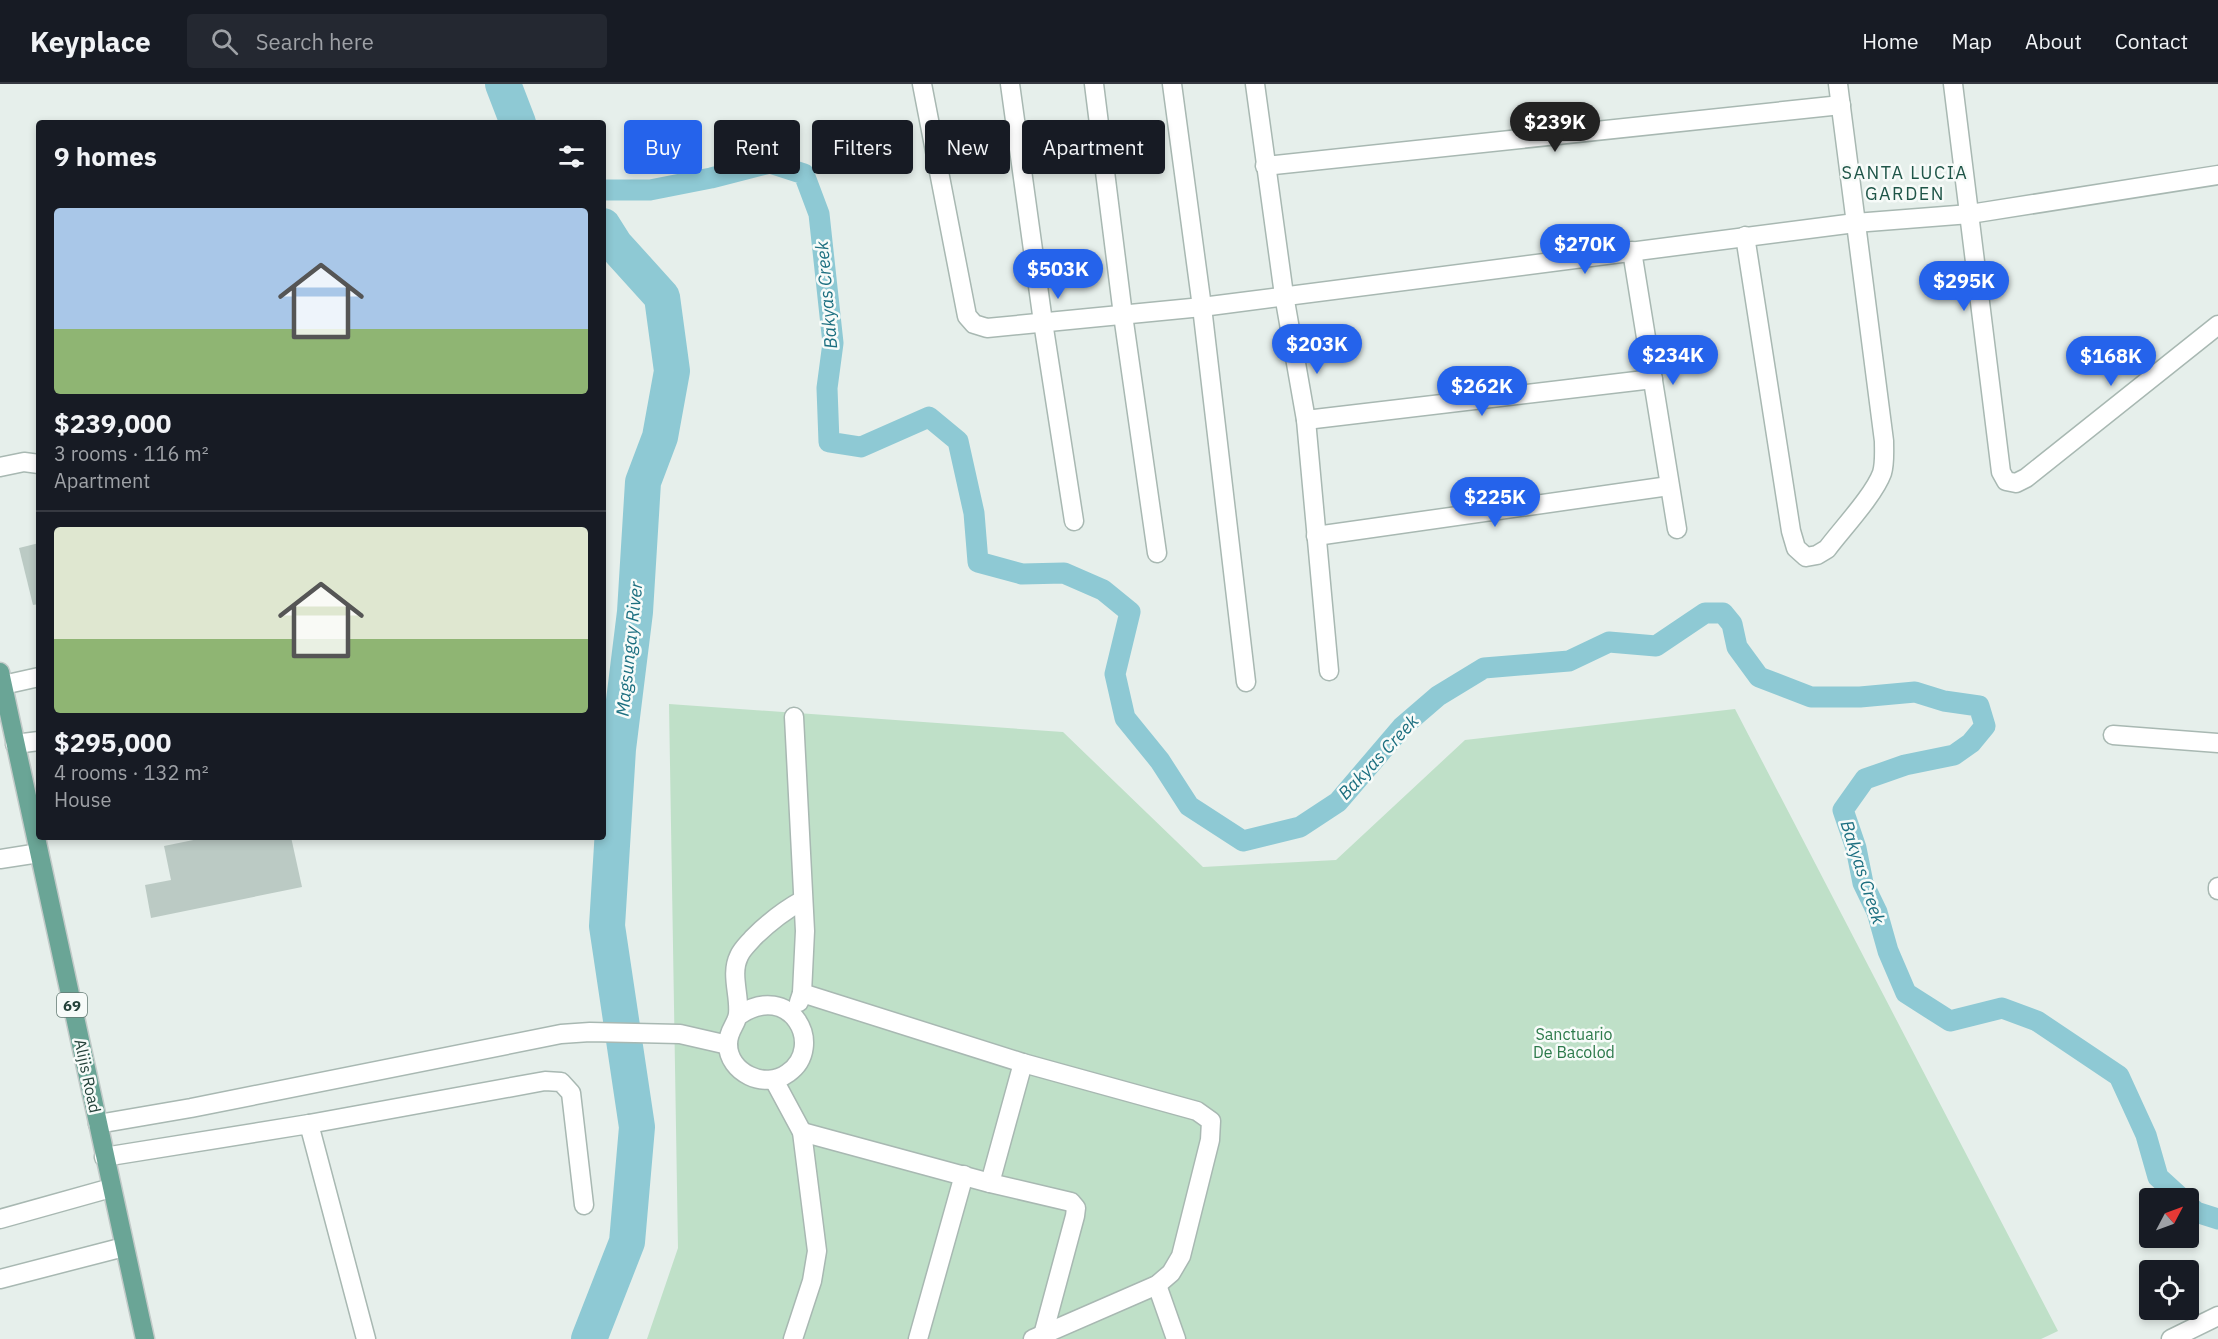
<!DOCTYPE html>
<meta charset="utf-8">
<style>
:root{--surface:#171b24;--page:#242831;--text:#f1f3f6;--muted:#9ea1a6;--line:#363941;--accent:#2563eb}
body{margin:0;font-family:"IBM Plex Sans",sans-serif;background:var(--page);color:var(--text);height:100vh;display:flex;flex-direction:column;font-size:22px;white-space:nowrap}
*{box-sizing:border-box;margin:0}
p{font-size:20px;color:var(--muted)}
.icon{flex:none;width:33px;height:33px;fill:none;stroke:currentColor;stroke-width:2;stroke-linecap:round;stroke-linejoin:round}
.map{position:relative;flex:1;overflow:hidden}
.drawer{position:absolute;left:36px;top:36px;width:570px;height:720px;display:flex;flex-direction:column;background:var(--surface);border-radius:6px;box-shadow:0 3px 9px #0003}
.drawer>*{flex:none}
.top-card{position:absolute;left:624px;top:36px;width:570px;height:54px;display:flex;gap:12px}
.needle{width:39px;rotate:49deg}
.tools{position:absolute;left:2139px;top:1104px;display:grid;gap:12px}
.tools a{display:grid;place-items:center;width:60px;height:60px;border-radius:6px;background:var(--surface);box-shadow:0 3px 9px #0003;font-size:30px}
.price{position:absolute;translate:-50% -51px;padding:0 14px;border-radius:21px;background:var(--accent);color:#fff;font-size:20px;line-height:39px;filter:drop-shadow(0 2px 3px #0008)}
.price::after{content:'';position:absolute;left:50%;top:36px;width:18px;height:14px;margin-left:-9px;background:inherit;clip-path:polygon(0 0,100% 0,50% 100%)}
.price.current{background:#222;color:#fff}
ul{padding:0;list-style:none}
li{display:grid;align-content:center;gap:12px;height:318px;padding:0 18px}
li+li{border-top:2px solid var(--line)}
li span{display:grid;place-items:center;height:186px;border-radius:6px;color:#555}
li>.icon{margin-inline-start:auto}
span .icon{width:108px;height:108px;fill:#fffc;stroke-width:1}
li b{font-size:26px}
h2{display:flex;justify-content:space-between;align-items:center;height:72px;padding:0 18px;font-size:26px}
.chip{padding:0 21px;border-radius:6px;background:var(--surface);box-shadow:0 3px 9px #0003;font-size:21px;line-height:54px}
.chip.current{background:var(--accent);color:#fff}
header{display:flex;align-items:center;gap:36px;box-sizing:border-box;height:84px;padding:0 30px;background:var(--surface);border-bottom:2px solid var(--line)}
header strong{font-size:28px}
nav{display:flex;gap:33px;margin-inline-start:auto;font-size:21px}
.search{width:420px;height:54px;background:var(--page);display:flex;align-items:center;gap:15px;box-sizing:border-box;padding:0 21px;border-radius:6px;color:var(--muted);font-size:22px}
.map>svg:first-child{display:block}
</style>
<header>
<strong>Keyplace</strong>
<div class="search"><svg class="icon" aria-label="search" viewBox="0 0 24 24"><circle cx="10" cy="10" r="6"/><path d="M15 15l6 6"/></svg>Search here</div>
<nav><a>Home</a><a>Map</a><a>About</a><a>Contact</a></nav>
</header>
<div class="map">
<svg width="2218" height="1255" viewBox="0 0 2218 1255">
<rect width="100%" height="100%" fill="#e6efeb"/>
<!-- green -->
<polygon fill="#bfe0c8" points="669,620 1063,648 1203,783 1336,776 1465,656 1735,625 2058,1247 2041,1255 647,1255 678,1164"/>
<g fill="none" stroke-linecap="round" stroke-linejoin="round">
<!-- canal -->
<g stroke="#8ec9d4" stroke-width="21">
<polyline points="603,106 650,106 711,94 770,79 804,90 819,130 833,259 827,304 829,358 861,363 929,333 958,357 974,429 978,478 1022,490 1064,489 1103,506 1130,528 1115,590 1125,634 1160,677 1189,722 1243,757 1300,743 1338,718 1402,643 1438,612 1484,584 1569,577 1609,558 1656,562 1705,529 1723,529 1732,540 1737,563 1759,593 1811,613 1860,613 1915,608 1944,617 1979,622 1985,642 1971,659 1954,671 1905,681 1865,695 1843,726 1856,764 1863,799 1877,828 1888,867 1906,909 1950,937 2002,924 2037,937 2119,992 2146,1051 2158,1093 2181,1114"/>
<polyline points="2188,1121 2196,1128 2218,1135"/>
</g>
<!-- river -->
<g stroke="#8ec9d4" stroke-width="36">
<polyline points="503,0 518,39"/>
<polyline points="589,1255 627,1158 637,1043 607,842 618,665 635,528 643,398 660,353 672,287 662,213 615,161 603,142"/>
</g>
</g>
<!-- building -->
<g fill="#bbcac4">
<polygon points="39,459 39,520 33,521 19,464"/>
<polygon points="208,753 291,753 302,803 151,834 145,801 171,796 164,762"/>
</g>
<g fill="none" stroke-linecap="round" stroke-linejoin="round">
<!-- minor casing -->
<g stroke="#a8b8b2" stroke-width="21">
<g id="minor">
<polyline points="922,0 967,232 974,240 987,244 1202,223 1855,139 1970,130 2218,91"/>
<polyline points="1010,0 1043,238 1074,437"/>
<polyline points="1094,0 1123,231 1157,469"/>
<polyline points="1172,0 1202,223 1246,598"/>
<polyline points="1255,0 1284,211 1306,336 1329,587"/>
<polyline points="1953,0 2001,388 2006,397 2016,399 2026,394 2218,241"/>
<polyline points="1265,82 1841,21"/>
<path d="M1745,152L1791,447L1796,464L1806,473L1817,471L1827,465C1842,445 1874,411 1882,389C1885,379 1884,367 1884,357L1838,0"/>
<polyline points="1632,167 1677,445"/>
<polyline points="1306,336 1653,295"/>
<polyline points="0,383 24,378 39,380"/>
<polyline points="1316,452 1669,402"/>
<polyline points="3,601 39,593"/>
<polyline points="794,633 805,847 802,909 799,918"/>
<polyline points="2113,651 2218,659"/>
<polyline points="15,660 39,657"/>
<polyline points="0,775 39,769"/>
<polyline points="2218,803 2218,806"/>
<polyline points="802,909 1023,979 1197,1027 1211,1037 1210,1056 1181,1172 1171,1189 1157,1201 1033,1255"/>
<path d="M738,932C791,895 826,963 788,989C765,1006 728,989 728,960C728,946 737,940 738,930C740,911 730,890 739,872C742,865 748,860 753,854C769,838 783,827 803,816"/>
<polyline points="774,996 802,1048 817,1167 812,1197 793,1255"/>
<polyline points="98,1040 191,1024 561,950 590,948 680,950 728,961"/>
<polyline points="309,1040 545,997 561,998 571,1009 584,1121"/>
<polyline points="802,1048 990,1099 1071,1118 1076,1124 1075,1132 1043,1251"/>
<polyline points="104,1073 309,1040 366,1255"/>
<polyline points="990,1099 1023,979"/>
<polyline points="0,1135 111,1104"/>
<polyline points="0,1195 124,1163"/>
<polyline points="1157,1201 1176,1255"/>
<polyline points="918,1255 964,1091"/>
<polyline points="2171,1255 2218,1232"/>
</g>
</g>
<!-- major casing -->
<g stroke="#c2cac8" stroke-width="21">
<polyline id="major" points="0,588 145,1255"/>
</g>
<!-- minor -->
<use href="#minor" stroke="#fff" stroke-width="18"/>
<!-- major -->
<use href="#major" stroke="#6aa596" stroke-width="18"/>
</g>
<g text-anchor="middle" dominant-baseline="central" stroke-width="5" stroke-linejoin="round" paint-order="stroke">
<!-- shield labels -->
<rect fill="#f7fbf9" stroke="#637a73" stroke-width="1.5" x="57" y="909" width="30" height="24" rx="4.5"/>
<g font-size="15" font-weight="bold" fill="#24423a">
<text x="72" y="921">69</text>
</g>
<!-- park labels -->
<g font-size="16" fill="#2d7a4b" stroke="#f7fbf9">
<text x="1574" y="950">Sanctuario<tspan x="1574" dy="18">De Bacolod</tspan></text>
</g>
<!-- street labels -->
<g font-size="16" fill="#24423a" stroke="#f7fbf9">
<text transform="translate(88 992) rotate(78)">Alijis Road</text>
</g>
<!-- neighbourhood labels -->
<g font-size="18" letter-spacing="1.5" fill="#1f5548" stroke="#f7fbf9">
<text x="1905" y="88">SANTA LUCIA<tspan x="1905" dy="21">GARDEN</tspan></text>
</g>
<!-- water labels -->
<g font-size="18" font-style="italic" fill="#1c6f80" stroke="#f7fbf9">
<text transform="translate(826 211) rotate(-95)">Bakyas Creek</text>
<text transform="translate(629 565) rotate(-84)">Magsungay River</text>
<text transform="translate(1378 673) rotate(-47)">Bakyas Creek</text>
<text transform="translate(1863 788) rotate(72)">Bakyas Creek</text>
</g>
</g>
</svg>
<div class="tools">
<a><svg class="needle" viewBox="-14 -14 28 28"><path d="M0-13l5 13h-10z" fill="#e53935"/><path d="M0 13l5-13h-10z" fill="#9ea1a6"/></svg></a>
<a><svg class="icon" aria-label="locate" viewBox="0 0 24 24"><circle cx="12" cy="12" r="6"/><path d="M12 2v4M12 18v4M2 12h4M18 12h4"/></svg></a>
</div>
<b class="price current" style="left:1555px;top:69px">$239K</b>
<b class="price" style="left:1585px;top:191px">$270K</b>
<b class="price" style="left:1058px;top:216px">$503K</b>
<b class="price" style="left:1964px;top:228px">$295K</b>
<b class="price" style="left:1317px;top:291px">$203K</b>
<b class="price" style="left:1673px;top:302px">$234K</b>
<b class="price" style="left:2111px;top:303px">$168K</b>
<b class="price" style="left:1482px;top:333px">$262K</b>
<b class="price" style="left:1495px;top:444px">$225K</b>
<div class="top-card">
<a class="chip current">Buy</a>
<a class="chip">Rent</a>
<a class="chip">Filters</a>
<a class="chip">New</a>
<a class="chip">Apartment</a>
</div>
<section class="drawer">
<h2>9 homes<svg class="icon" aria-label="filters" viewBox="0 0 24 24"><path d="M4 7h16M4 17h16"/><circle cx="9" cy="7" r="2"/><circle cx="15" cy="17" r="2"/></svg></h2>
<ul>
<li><span style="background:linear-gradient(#a9c7e8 65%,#8fb573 0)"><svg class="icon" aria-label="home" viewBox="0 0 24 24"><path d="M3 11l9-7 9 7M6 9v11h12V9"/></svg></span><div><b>$239,000</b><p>3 rooms · 116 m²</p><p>Apartment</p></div></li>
<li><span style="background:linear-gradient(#dfe7d0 60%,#8fb573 0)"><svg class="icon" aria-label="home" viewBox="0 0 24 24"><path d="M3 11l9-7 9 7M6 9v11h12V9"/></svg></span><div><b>$295,000</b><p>4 rooms · 132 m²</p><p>House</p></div></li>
</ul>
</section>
</div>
